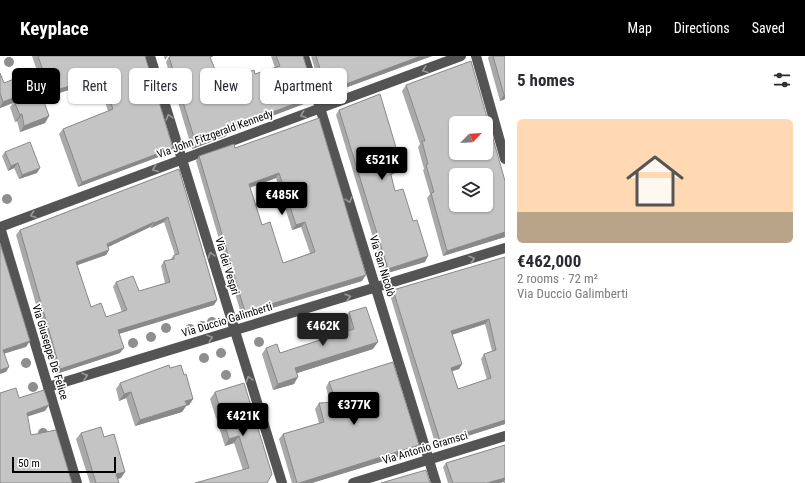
<!DOCTYPE html>
<meta charset="utf-8">
<style>
:root{--surface:#fff;--page:#f2f2f3;--text:#2b2b33;--muted:#7c7c81;--accent:#000}
body{margin:0;font-family:"Roboto Condensed",sans-serif;background:var(--page);color:var(--text);height:100vh;display:flex;flex-direction:column;font-size:15px;white-space:nowrap}
*{box-sizing:border-box;margin:0}
p{font-size:13px;color:var(--muted)}
.icon{flex:none;width:22px;height:22px;fill:none;stroke:currentColor;stroke-width:2;stroke-linecap:round;stroke-linejoin:round}
.map{position:relative;flex:1;overflow:hidden}
.panel{display:flex;flex-direction:column;background:var(--surface);width:300px}
.panel>*{flex:none}
.top-card{position:absolute;left:12px;top:12px;width:380px;height:36px;display:flex;gap:8px}
.needle{width:26px;rotate:65deg}
.tools{position:absolute;left:449px;top:60px;display:grid;gap:8px}
.tools a{display:grid;place-items:center;width:44px;height:44px;border-radius:6px;background:var(--surface);box-shadow:0 1px 3px #0004;font-size:20px}
.scale{position:absolute;left:12px;bottom:10px;width:104px;box-sizing:border-box;padding-left:4px;border:2px solid #000;border-top:0;font-size:11px;line-height:14px;white-space:nowrap;color:#000;-webkit-text-stroke:3px #fff;paint-order:stroke}
.price{position:absolute;translate:-50% -34px;padding:0 9px;border-radius:4px;background:var(--accent);color:#fff;font-size:13px;line-height:26px;filter:drop-shadow(0 1px 2px #0008)}
.price::after{content:'';position:absolute;left:50%;top:24px;width:12px;height:9px;margin-left:-6px;background:inherit;clip-path:polygon(0 0,100% 0,50% 100%)}
.price.active{background:#222;color:#fff}
ul{padding:0;list-style:none}
li{display:grid;align-content:center;gap:8px;height:212px;padding:0 12px}
li span{display:grid;place-items:center;height:124px;border-radius:6px;color:#555}
li>.icon{margin-inline-start:auto}
span .icon{width:72px;height:72px;fill:#fffc;stroke-width:1}
li b{font-size:17px}
h2{display:flex;justify-content:space-between;align-items:center;height:48px;padding:0 12px;font-size:17px}
.chip{padding:0 14px;border-radius:6px;background:var(--surface);box-shadow:0 1px 3px #0004;font-size:14px;line-height:36px}
.chip.active{background:var(--accent);color:#fff}
header{display:flex;align-items:center;gap:24px;box-sizing:border-box;height:56px;padding:0 20px;background:var(--accent);color:#fff}
header strong{font-size:19px}
nav{display:flex;gap:22px;margin-inline-start:auto;font-size:14px}
main{display:flex;flex:1;min-height:0}
.map>svg:first-child{display:block}
</style>
<header>
<strong>Keyplace</strong>
<nav><a>Map</a><a>Directions</a><a>Saved</a></nav>
</header>
<main>
<div class="map">
<svg width="505" height="427" viewBox="0 0 505 427">
<rect width="100%" height="100%" fill="#fff"/>
<g fill="none" stroke-linecap="round" stroke-linejoin="round">
<!-- minor -->
<g stroke="#545454" stroke-width="10">
<polyline points="150,0 282,427"/>
<polyline points="304,0 436,427"/>
<polyline points="476,0 505,103"/>
<polyline points="0,171 461,0"/>
<polyline points="0,171 77,427"/>
<polyline points="48,331 505,192"/>
<polyline points="353,427 505,380"/>
</g>
</g>
<!-- trees -->
<g fill="#8e8e8e">
<circle cx="9" cy="6" r="5"/>
<circle cx="7" cy="143" r="5"/>
<circle cx="212" cy="266" r="5"/>
<circle cx="325" cy="266" r="5"/>
<circle cx="202" cy="270" r="5"/>
<circle cx="166" cy="272" r="5"/>
<circle cx="190" cy="273" r="5"/>
<circle cx="151" cy="281" r="5"/>
<circle cx="259" cy="286" r="5"/>
<circle cx="133" cy="287" r="5"/>
<circle cx="221" cy="297" r="5"/>
<circle cx="204" cy="302" r="5"/>
<circle cx="26" cy="307" r="5"/>
<circle cx="226" cy="319" r="5"/>
<circle cx="33" cy="331" r="5"/>
<circle cx="43" cy="377" r="5"/>
</g>
<!-- wall -->
<g fill="#a9a9a9" fill-rule="evenodd">
<polygon points="32,0 145,0 173,92 169,97 78,131 59,78 63,73 108,55 98,25 46,41"/>
<polygon points="164,0 168,0 165,4"/>
<polygon points="271,0 303,0 311,44 309,46 229,76 226,80 192,93 166,6 169,1 211,3 220,26 255,18 275,12"/>
<polygon points="311,0 432,0 323,40"/>
<polygon points="489,0 505,0 505,43 500,45 488,2"/>
<polygon points="0,17 4,27 17,43 33,47 49,60 45,67 20,76 17,65 15,66 10,51 13,47 0,52"/>
<polygon points="406,29 505,125 505,181 443,200 427,142 430,138 423,114 424,113 418,91 420,88 402,35"/>
<polygon points="339,54 399,112 395,117 391,119 395,135 425,206 384,218 336,59"/>
<path d="M319,62L362,225L242,261L196,105L199,100L235,92ZM276,122L292,174L301,171L310,197L283,207L262,169L250,132Z"/>
<polygon points="5,96 37,117 19,123 14,112 8,115 2,100"/>
<path d="M179,113L217,244L214,249L119,278L120,297L56,318L16,179L20,174ZM164,166L175,199H174L170,204L164,205L161,210L165,227L139,235L116,226L113,231L122,256L106,261L91,251L77,209L106,199L109,194L108,191L150,171L151,172Z"/>
<path d="M505,201V368L436,390L390,239L393,234ZM485,268L492,295L484,298L481,303L487,324L458,333L452,315L459,313L462,308L452,279Z"/>
<polygon points="349,256 373,293 297,317 294,328 273,334 262,298 266,292 280,297 348,275 345,262"/>
<polygon points="170,312 184,319 193,343 189,349 186,350 182,356 135,370 126,342 119,345 116,333 120,327"/>
<polygon points="329,326 416,395 312,427 292,427 279,383 283,378 319,367 315,353 319,347 330,347 326,331"/>
<polygon points="215,336 267,427 243,414 234,387 225,390 210,343"/>
<polygon points="81,377 104,381 121,422 118,423 119,427 90,427 76,383"/>
<polygon points="505,389 505,427 504,427 503,426 500,427 448,427 443,411 446,407"/>
</g>
<!-- shaded-wall -->
<g fill="#898989">
<polygon points="421,0 432,0 323,40 327,35"/>
<polygon points="102,20 98,25 46,41 50,36"/>
<polygon points="20,39 16,46 14,45 13,47 0,52 0,51 3,46"/>
<polygon points="315,39 309,46 229,76 226,80 192,93 196,88 229,72"/>
<polygon points="504,39 505,39 505,43 500,45"/>
<polygon points="22,58 17,65 15,66 20,59"/>
<polygon points="49,60 45,67 20,76 24,70"/>
<polygon points="173,92 169,97 78,131 82,126"/>
<polygon points="18,107 14,112 8,115 11,110"/>
<polygon points="40,112 37,117 19,123 22,119"/>
<polygon points="399,112 395,117 386,120 390,115"/>
<polygon points="279,117 276,122 245,133 249,128"/>
<polygon points="168,161 164,166 151,172 154,167"/>
<polygon points="154,166 150,171 104,193 107,188"/>
<polygon points="305,166 301,171 292,174 296,169"/>
<polygon points="505,176 505,181 443,200 447,195"/>
<polygon points="109,194 106,199 72,211 76,206"/>
<polygon points="428,200 425,206 384,218 388,213"/>
<polygon points="366,219 362,225 242,261 245,256"/>
<polygon points="217,244 214,249 115,279 118,274"/>
<polygon points="489,263 485,268 448,280 451,275"/>
<polygon points="30,285 26,291 0,299 3,294"/>
<polygon points="378,286 373,293 291,319 295,312"/>
<polygon points="124,292 120,297 56,318 60,313"/>
<polygon points="462,308 459,313 447,317 451,312"/>
<polygon points="9,311 6,316 0,318 0,314"/>
<polygon points="298,321 294,328 273,334 278,328"/>
<polygon points="131,336 126,342 119,345 124,338"/>
<polygon points="193,343 189,349 186,350 182,356 135,370 140,364 185,345"/>
<polygon points="49,349 45,355 23,362 27,357"/>
<polygon points="505,364 505,368 436,390 440,385"/>
<polygon points="239,380 234,387 225,390 229,383"/>
<polygon points="419,389 416,395 312,427 299,427"/>
<polygon points="125,416 121,422 112,425 116,418"/>
<polygon points="505,422 505,424 503,426 500,427 487,427"/>
</g>
<!-- building -->
<g fill="#c4c4c4" stroke="#898989" fill-rule="evenodd">
<polygon points="38,0 145,0 173,92 82,126 63,73 113,53 102,20 50,36"/>
<polygon points="171,0 213,0 210,1 220,26 254,14 255,18 280,10 276,0 303,0 315,39 313,41 229,72 230,75 196,88 169,1"/>
<polygon points="316,0 421,0 327,35"/>
<polygon points="493,0 505,0 505,39 504,39"/>
<path d="M471,5L505,125V176L447,195L431,137L434,136L426,109L428,108L422,85H425L406,29ZM456,67H486V97H456ZM456,119H486V149H456Z"/>
<polygon points="0,17 4,27 14,23 20,39 3,46 0,37"/>
<polygon points="380,38 395,88 399,112 390,115 395,135 403,133 413,165 417,164 428,200 388,213 339,54"/>
<polygon points="30,39 33,47 43,43 49,60 24,70 22,58 20,59 14,45"/>
<path d="M319,62L366,219L245,256L199,100L234,88L235,92ZM279,117L296,169L305,166L315,196L283,207L270,166L262,169L249,128Z"/>
<polygon points="30,86 40,112 22,119 18,107 11,110 5,96"/>
<path d="M179,113L217,244L118,274L124,292L60,313L20,174ZM168,161L179,198L174,199V203L164,205L170,226L139,235L133,220L116,226L127,254L106,261L101,247L91,251L76,206L109,194L107,188L154,166V167Z"/>
<polygon points="0,187 30,285 3,294 9,311 0,314"/>
<path d="M505,201V364L440,385L393,234ZM489,263L496,294L484,298L491,322L458,333L451,312L462,308L451,275Z"/>
<polygon points="366,251 378,286 295,312 298,321 278,328 266,292 277,288 280,297 354,273 349,256"/>
<polygon points="393,306 419,389 299,427 297,427 283,378 324,366 319,347 336,346 329,326"/>
<polygon points="169,309 170,312 181,309 184,319 186,318 193,343 185,345 187,349 140,364 131,336 124,338 120,327"/>
<polygon points="244,327 272,418 267,427 195,427 249,412 239,380 229,383 215,336"/>
<polygon points="16,332 19,342 44,334 49,349 27,357 31,379 56,374 72,427 0,427 0,337"/>
<polygon points="101,371 104,381 114,378 125,416 116,418 119,427 96,427 81,377"/>
<polygon points="505,389 505,422 487,427 453,427 446,407"/>
<polygon points="426,414 430,427 381,427"/>
</g>
<!-- one-way arrows -->
<defs><path id="oneway-chevron" d="M-2-3.5L2.5 0L-2 3.5" fill="none" stroke-width="1.6" stroke-linecap="round" stroke-linejoin="round"/></defs>
<g stroke="#989898">
<use href="#oneway-chevron" transform="translate(425 14) rotate(160)"/>
<use href="#oneway-chevron" transform="translate(303 59) rotate(160)"/>
<use href="#oneway-chevron" transform="translate(169 61) rotate(-107)"/>
<use href="#oneway-chevron" transform="translate(155 113) rotate(160)"/>
<use href="#oneway-chevron" transform="translate(349 144) rotate(73)"/>
<use href="#oneway-chevron" transform="translate(33 159) rotate(160)"/>
<use href="#oneway-chevron" transform="translate(211 199) rotate(-107)"/>
<use href="#oneway-chevron" transform="translate(472 203) rotate(-17)"/>
<use href="#oneway-chevron" transform="translate(348 241) rotate(-16)"/>
<use href="#oneway-chevron" transform="translate(210 282) rotate(-17)"/>
<use href="#oneway-chevron" transform="translate(85 320) rotate(-17)"/>
<use href="#oneway-chevron" transform="translate(249 323) rotate(-107)"/>
</g>
<g text-anchor="middle" dominant-baseline="central" stroke-width="3.5" stroke-linejoin="round" paint-order="stroke">
<!-- street labels -->
<g font-size="11" fill="#000" stroke="#fff">
<text transform="translate(215 78) rotate(-20)">Via John Fitzgerald Kennedy</text>
<text transform="translate(227 210) rotate(73)">Via dei Vespri</text>
<text transform="translate(382 210) rotate(73)">Via San Nicolò</text>
<text transform="translate(227 264) rotate(-17)">Via Duccio Galimberti</text>
<text transform="translate(50 296) rotate(73)">Via Giuseppe De Felice</text>
<text transform="translate(425 392) rotate(-17)">Via Antonio Gramsci</text>
</g>
</g>
</svg>
<div class="tools">
<a><svg class="needle" viewBox="-14 -14 28 28"><path d="M0-13l5 13h-10z" fill="#e53935"/><path d="M0 13l5-13h-10z" fill="#7c7c81"/></svg></a>
<a><svg class="icon" aria-label="layers" viewBox="0 0 24 24"><path d="M12 4l9 5-9 5-9-5zM3 14l9 5 9-5"/></svg></a>
</div>
<div class="scale">50 m</div>
<b class="price" style="left:382px;top:125px">€521K</b>
<b class="price" style="left:282px;top:160px">€485K</b>
<b class="price active" style="left:323px;top:291px">€462K</b>
<b class="price" style="left:354px;top:370px">€377K</b>
<b class="price" style="left:243px;top:381px">€421K</b>
<div class="top-card">
<a class="chip active">Buy</a>
<a class="chip">Rent</a>
<a class="chip">Filters</a>
<a class="chip">New</a>
<a class="chip">Apartment</a>
</div>
</div>
<section class="panel">
<h2>5 homes<svg class="icon" aria-label="filters" viewBox="0 0 24 24"><path d="M4 7h16M4 17h16"/><circle cx="9" cy="7" r="2"/><circle cx="15" cy="17" r="2"/></svg></h2>
<ul>
<li><span style="background:linear-gradient(#ffd9b3 75%,#b9a48a 0)"><svg class="icon" aria-label="home" viewBox="0 0 24 24"><path d="M3 11l9-7 9 7M6 9v11h12V9"/></svg></span><div><b>€462,000</b><p>2 rooms · 72 m²</p><p>Via Duccio Galimberti</p></div></li>
</ul>
</section>
</main>
